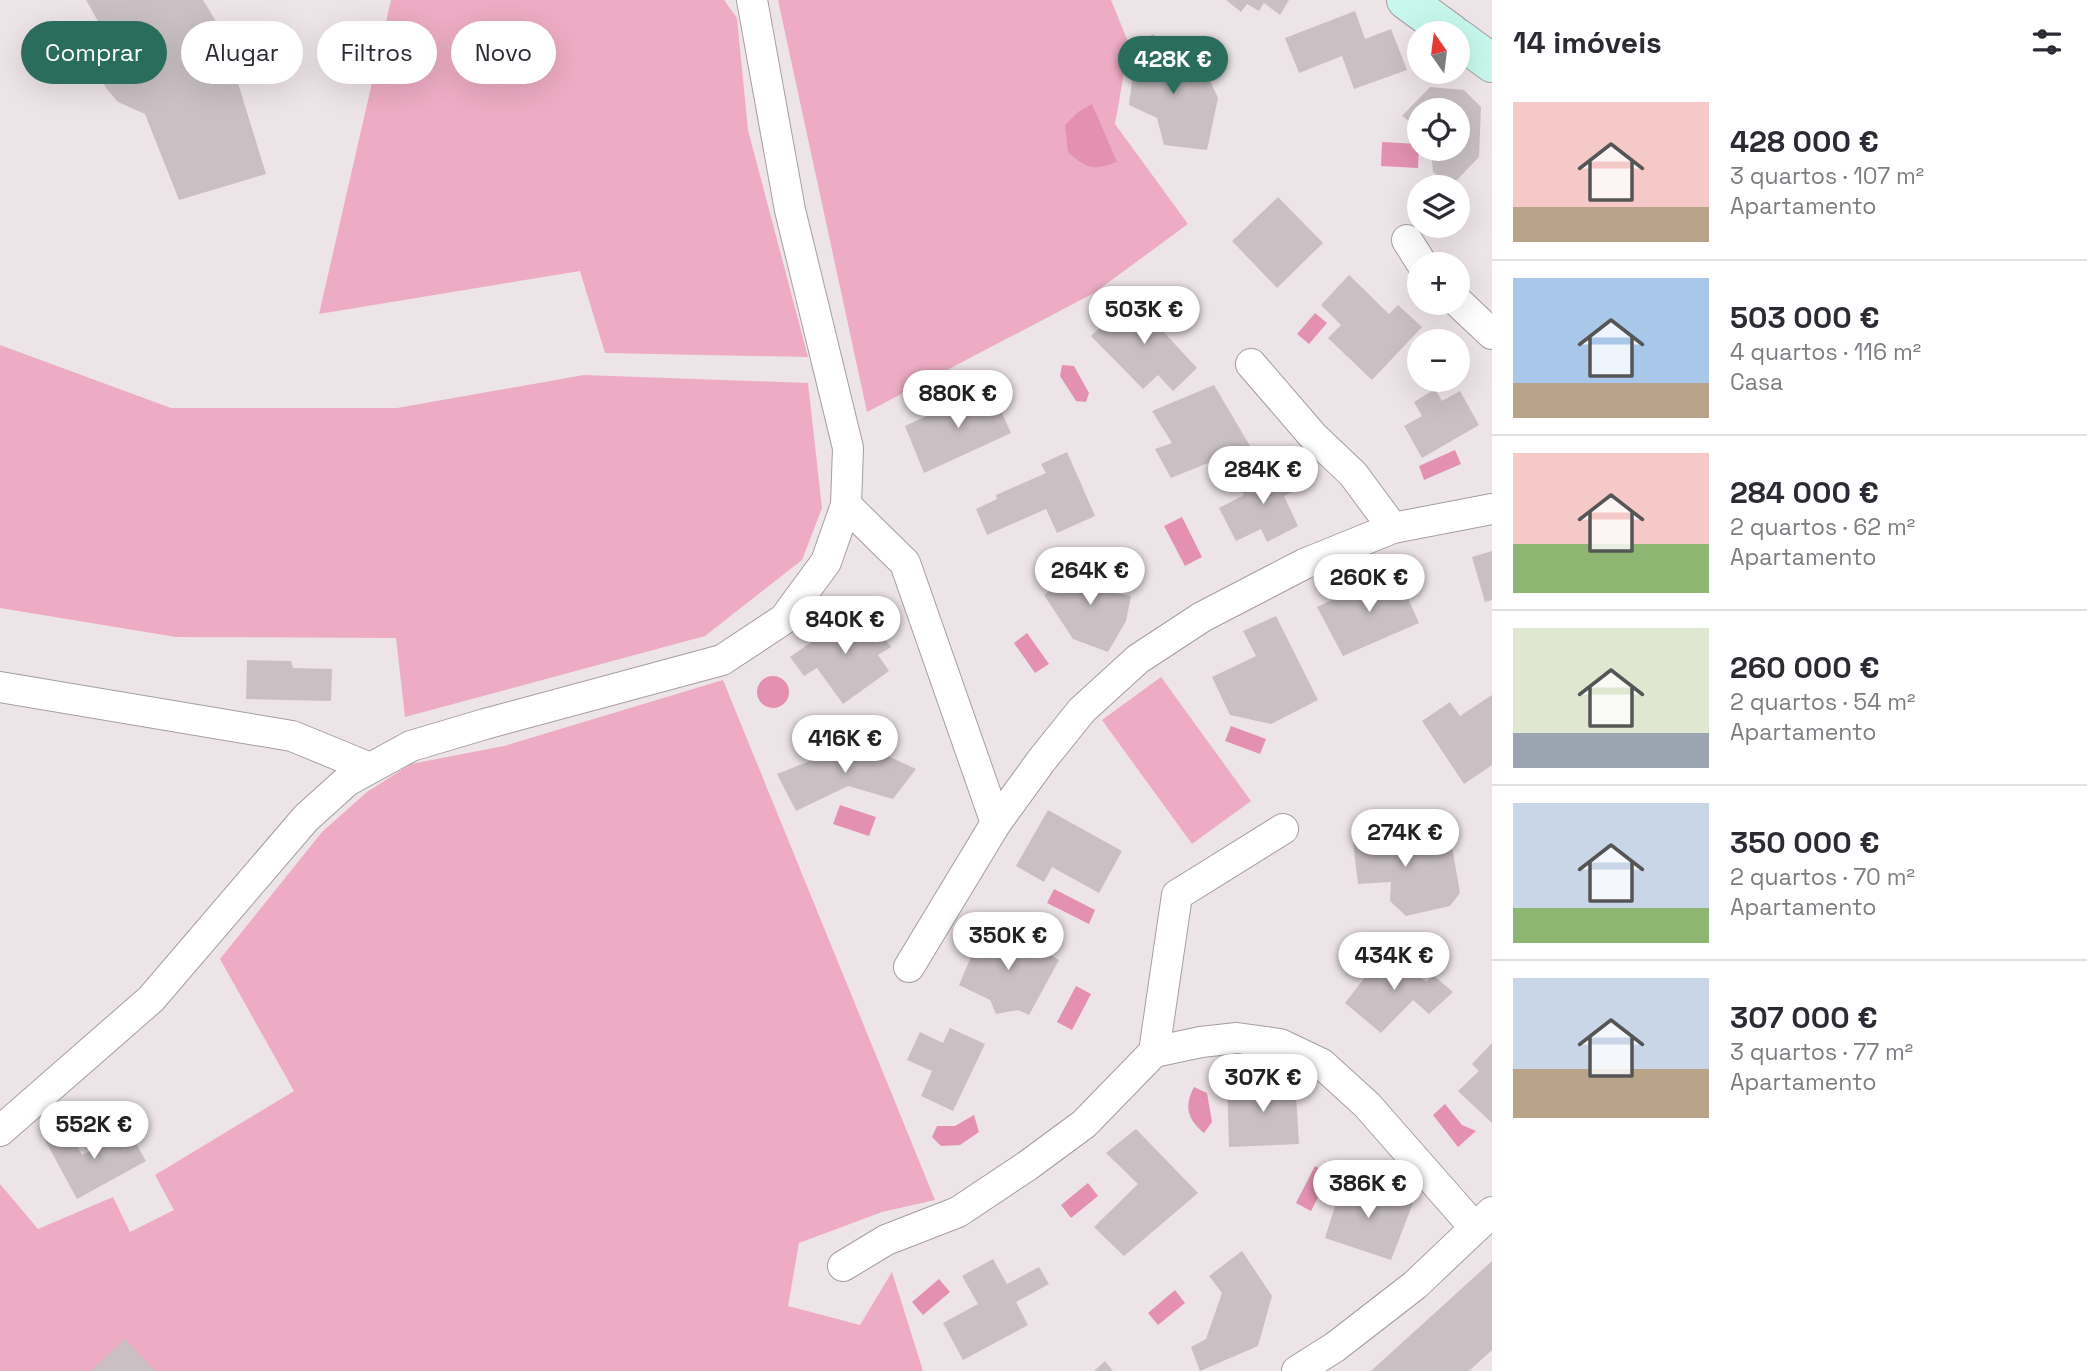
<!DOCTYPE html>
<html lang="pt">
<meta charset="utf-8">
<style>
:root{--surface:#fff;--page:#f7f7f7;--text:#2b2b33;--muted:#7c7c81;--line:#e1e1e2;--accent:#2b6d5d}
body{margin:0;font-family:"Space Grotesk",sans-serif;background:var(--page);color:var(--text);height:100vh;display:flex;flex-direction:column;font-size:26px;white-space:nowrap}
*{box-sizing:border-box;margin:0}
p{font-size:23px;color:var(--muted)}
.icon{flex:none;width:38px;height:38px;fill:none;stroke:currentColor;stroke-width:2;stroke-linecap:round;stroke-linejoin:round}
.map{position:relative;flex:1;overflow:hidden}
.side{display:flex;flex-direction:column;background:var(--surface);width:595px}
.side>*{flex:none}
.top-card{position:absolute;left:21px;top:21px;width:665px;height:63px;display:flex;gap:14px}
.needle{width:46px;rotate:346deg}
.tools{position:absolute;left:1407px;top:21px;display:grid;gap:14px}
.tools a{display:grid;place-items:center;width:63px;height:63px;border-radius:50%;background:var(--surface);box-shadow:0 7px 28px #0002;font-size:35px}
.price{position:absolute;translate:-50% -60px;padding:0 16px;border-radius:24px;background:#fff;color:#222;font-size:23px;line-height:46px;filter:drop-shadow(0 2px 4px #0008)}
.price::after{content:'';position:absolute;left:50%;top:42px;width:21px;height:16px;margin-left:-10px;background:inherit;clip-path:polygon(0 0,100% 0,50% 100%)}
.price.selected{background:var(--accent);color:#fff}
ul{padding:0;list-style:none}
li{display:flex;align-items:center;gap:21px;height:175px;padding:0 21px}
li+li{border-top:2px solid var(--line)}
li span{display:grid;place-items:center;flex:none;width:196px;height:140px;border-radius:0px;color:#555}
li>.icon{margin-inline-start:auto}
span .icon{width:84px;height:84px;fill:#fffc;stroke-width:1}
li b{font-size:30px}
h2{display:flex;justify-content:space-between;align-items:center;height:84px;padding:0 21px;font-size:30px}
.tag{padding:0 24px;border-radius:32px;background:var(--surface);box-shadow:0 7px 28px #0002;font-size:24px;line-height:63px}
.tag.selected{background:var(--accent);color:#fff}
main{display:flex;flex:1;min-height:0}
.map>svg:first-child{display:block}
</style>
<main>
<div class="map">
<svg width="1492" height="1371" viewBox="0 0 1492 1371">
<rect width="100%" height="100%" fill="#ede4e7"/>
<!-- green -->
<g fill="#edacc3">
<polygon points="391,0 724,0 737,18 748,130 808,357 605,353 580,271 319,314"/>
<polygon points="778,0 1111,0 1129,44 1115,124 1188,224 1094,293 867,412"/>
<polygon points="0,345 171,408 397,408 584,375 808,383 822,508 802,560 705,636 405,717 396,638 176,637 0,608"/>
<polygon points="1161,677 1251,801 1192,844 1102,720"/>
<polygon points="723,680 935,1200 882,1212 799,1243 788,1306 860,1325 892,1272 923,1371 0,1371 0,1184 38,1229 113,1197 130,1232 174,1210 155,1175 294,1091 220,959 322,832 367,792 411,764 504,746"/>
</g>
<!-- water -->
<g fill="#e491b1">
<path d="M1092,104L1117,162C1092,171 1087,169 1068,152L1065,125L1078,112Z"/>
<polygon points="1382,142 1419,144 1418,168 1381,166"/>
<polygon points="1315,313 1327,323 1309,344 1297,334"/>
<polygon points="1062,365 1074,366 1089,393 1086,402 1076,401 1060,376"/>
<polygon points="1455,450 1461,464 1424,480 1419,466"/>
<polygon points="1182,517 1202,557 1185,566 1164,526"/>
<polygon points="1027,633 1049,664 1035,673 1014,643"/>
<circle cx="773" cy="692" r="16"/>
<polygon points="1231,726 1266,739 1260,754 1225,741"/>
<polygon points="840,805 876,817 869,836 833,824"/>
<polygon points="1054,889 1095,910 1089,924 1047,903"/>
<polygon points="1076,986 1091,994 1072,1030 1057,1022"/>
<path d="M1194,1087L1207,1093L1212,1122L1204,1133C1187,1119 1184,1106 1194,1087Z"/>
<polygon points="1445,1104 1462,1125 1476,1131 1458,1147 1433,1115"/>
<polygon points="974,1115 979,1132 960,1145 941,1146 932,1137 937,1126 955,1126"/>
<polygon points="1315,1166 1330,1174 1311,1211 1296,1203"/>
<polygon points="1088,1183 1098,1196 1071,1218 1061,1205"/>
<polygon points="939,1279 950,1292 923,1315 912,1302"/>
<polygon points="1175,1290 1185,1303 1158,1325 1148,1313"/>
</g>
<!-- building -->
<g fill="#cac0c3">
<polygon points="86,0 203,0 222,31 266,174 179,200 145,114 118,102 106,88 96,68 97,40 103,30"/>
<polygon points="1226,0 1289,0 1280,15 1264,3 1259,11 1247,4 1241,12"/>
<polygon points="1355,11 1365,39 1391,29 1407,70 1354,89 1342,56 1299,73 1285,38"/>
<polygon points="1153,34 1183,65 1202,69 1210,81 1218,98 1207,150 1164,145 1157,118 1129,105 1136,47"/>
<polygon points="1430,87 1464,90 1481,107 1479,157 1452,185 1433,172 1431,149 1458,149 1458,110 1419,110 1419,128 1402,116"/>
<polygon points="1278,197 1323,243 1277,288 1232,241"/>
<polygon points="1349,275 1389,314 1398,305 1422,327 1372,380 1328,338 1341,325 1321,305"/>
<polygon points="1147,298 1168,320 1160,328 1197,368 1173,391 1158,375 1143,389 1091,336 1124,305 1131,314"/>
<polygon points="1214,385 1250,446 1171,478 1155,449 1172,443 1152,411"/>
<polygon points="990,387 1011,433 924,473 905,426"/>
<polygon points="1435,389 1442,401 1460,391 1479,425 1422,458 1404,426 1422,416 1414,402"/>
<polygon points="1067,452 1095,516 1057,533 1046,509 987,535 976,509 997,499 996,495 1046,473 1041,464"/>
<polygon points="1286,463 1299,489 1284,496 1298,526 1267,542 1261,529 1236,541 1219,508 1244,495 1239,486"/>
<polygon points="1492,551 1492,600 1485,602 1472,557"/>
<polygon points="1106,565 1104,591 1131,596 1126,621 1108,652 1073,639 1044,595 1076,568"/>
<polygon points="1395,570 1419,623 1343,656 1317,607"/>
<polygon points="846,603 869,635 878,629 891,647 878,655 889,671 843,704 817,668 804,676 790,657 837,624 830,614"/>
<polygon points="1276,616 1318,700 1271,724 1230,715 1212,677 1256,656 1243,631"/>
<polygon points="247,660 291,661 293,668 332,669 331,701 246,699"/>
<polygon points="1492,695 1492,765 1464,784 1422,721 1450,702 1460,716"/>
<polygon points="858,742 916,769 893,799 848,786 796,811 777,774"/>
<polygon points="1048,810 1122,851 1099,893 1052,867 1044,882 1016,866"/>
<polygon points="1387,818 1401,826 1403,857 1452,847 1460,893 1450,906 1406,916 1390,901 1391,882 1358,884 1353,843 1365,824"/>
<polygon points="985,924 992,940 1009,931 1059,960 1029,1015 1018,1010 996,1014 990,1000 959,985"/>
<polygon points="1386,950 1426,982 1433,975 1453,992 1429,1014 1413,1000 1381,1033 1345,1003"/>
<polygon points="950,1028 985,1044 953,1111 921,1096 932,1071 907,1060 920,1032 943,1043"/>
<polygon points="1492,1043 1492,1123 1458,1091 1479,1071 1472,1064"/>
<polygon points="1295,1080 1299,1144 1229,1147 1227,1083"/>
<polygon points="67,1128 82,1155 128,1130 146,1161 77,1199 45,1140"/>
<polygon points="1136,1129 1198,1193 1124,1256 1094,1227 1138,1184 1106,1153"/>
<polygon points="1343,1181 1413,1203 1391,1260 1325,1238"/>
<polygon points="1242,1251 1272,1296 1258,1346 1200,1371 1191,1347 1206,1339 1222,1293 1209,1276"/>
<polygon points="993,1259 1007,1284 1039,1267 1049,1284 1016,1302 1028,1325 963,1360 943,1323 978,1304 962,1276"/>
<polygon points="1492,1261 1492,1350 1469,1371 1371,1371"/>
<polygon points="125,1339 155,1371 91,1371"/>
<polygon points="1105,1361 1113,1371 1094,1371"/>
</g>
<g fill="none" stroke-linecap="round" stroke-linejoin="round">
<!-- street casing -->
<g stroke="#a69da0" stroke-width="32">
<g id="street">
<polyline points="1407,240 1422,264"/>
<polyline points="1458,302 1492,334"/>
<polyline points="1251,364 1313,436 1353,474 1393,528"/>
<polyline points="846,505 905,563 996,823"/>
<polyline points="0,687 292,736 370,768"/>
<polyline points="909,967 996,823 1041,761 1082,710 1138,659 1202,617 1304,564 1393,528 1492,509"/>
<polyline points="1154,1052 1177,895 1283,829"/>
<polyline points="0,1131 151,999 306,818 347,781 411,746 485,724 722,660 784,619 826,562 846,505 848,448 790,210 752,0"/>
<polyline points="843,1266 886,1240 958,1212 1027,1166 1084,1124 1154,1052 1201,1042 1237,1038 1280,1044 1322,1064 1367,1105 1475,1228"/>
<polyline points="1297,1371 1335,1347 1415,1285 1492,1212"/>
</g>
</g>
<!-- secondary casing -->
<g stroke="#a69da0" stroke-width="40">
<g id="secondary">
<polyline points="1406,0 1451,33"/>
<polyline points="1458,38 1492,63"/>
</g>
</g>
<!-- street -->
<use href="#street" stroke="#fff" stroke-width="30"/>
<!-- secondary -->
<use href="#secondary" stroke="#c7f7ec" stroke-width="38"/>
</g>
</svg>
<div class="tools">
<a><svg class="needle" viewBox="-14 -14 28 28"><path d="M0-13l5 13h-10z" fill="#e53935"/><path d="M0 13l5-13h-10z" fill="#7c7c81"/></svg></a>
<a><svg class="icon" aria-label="locate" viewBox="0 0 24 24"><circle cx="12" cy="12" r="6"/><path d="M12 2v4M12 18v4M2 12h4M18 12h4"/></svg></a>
<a><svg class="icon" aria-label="layers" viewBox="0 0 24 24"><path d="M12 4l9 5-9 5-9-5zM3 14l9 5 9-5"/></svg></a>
<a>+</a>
<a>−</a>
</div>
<b class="price selected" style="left:1173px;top:96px">428K €</b>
<b class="price" style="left:1144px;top:346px">503K €</b>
<b class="price" style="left:958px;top:430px">880K €</b>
<b class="price" style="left:1263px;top:506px">284K €</b>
<b class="price" style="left:1090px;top:607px">264K €</b>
<b class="price" style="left:1369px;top:614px">260K €</b>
<b class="price" style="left:845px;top:656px">840K €</b>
<b class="price" style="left:845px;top:775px">416K €</b>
<b class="price" style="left:1405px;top:869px">274K €</b>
<b class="price" style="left:1008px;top:972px">350K €</b>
<b class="price" style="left:1394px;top:992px">434K €</b>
<b class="price" style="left:1263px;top:1114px">307K €</b>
<b class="price" style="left:94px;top:1161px">552K €</b>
<b class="price" style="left:1368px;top:1220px">386K €</b>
<div class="top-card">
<a class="tag selected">Comprar</a>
<a class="tag">Alugar</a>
<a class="tag">Filtros</a>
<a class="tag">Novo</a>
</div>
</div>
<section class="side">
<h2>14 imóveis<svg class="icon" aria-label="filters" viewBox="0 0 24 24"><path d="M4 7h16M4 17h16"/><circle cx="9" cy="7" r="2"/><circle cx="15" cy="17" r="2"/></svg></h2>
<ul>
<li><span style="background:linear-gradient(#f6c9c9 75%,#b9a48a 0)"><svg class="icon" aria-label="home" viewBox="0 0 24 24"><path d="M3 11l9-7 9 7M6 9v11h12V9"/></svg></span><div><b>428 000 €</b><p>3 quartos · 107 m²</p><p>Apartamento</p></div></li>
<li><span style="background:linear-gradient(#a9c7e8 75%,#b9a48a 0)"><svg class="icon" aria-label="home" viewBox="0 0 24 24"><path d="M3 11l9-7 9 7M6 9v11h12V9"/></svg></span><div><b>503 000 €</b><p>4 quartos · 116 m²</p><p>Casa</p></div></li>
<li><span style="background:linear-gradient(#f6c9c9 65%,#8fb573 0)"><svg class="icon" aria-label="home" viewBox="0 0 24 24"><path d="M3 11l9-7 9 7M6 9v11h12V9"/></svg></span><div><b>284 000 €</b><p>2 quartos · 62 m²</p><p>Apartamento</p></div></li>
<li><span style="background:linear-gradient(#dfe7d0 75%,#9aa5b1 0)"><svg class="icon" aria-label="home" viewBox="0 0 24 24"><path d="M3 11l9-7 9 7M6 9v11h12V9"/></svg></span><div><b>260 000 €</b><p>2 quartos · 54 m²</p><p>Apartamento</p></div></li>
<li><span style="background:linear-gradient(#c9d6e8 75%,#8fb573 0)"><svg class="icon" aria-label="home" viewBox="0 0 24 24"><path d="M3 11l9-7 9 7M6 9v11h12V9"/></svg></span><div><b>350 000 €</b><p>2 quartos · 70 m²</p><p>Apartamento</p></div></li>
<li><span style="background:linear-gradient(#c9d6e8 65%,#b9a48a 0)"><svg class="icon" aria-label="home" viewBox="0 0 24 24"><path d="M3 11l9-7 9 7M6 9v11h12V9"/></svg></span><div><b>307 000 €</b><p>3 quartos · 77 m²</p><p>Apartamento</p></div></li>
</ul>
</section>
</main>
